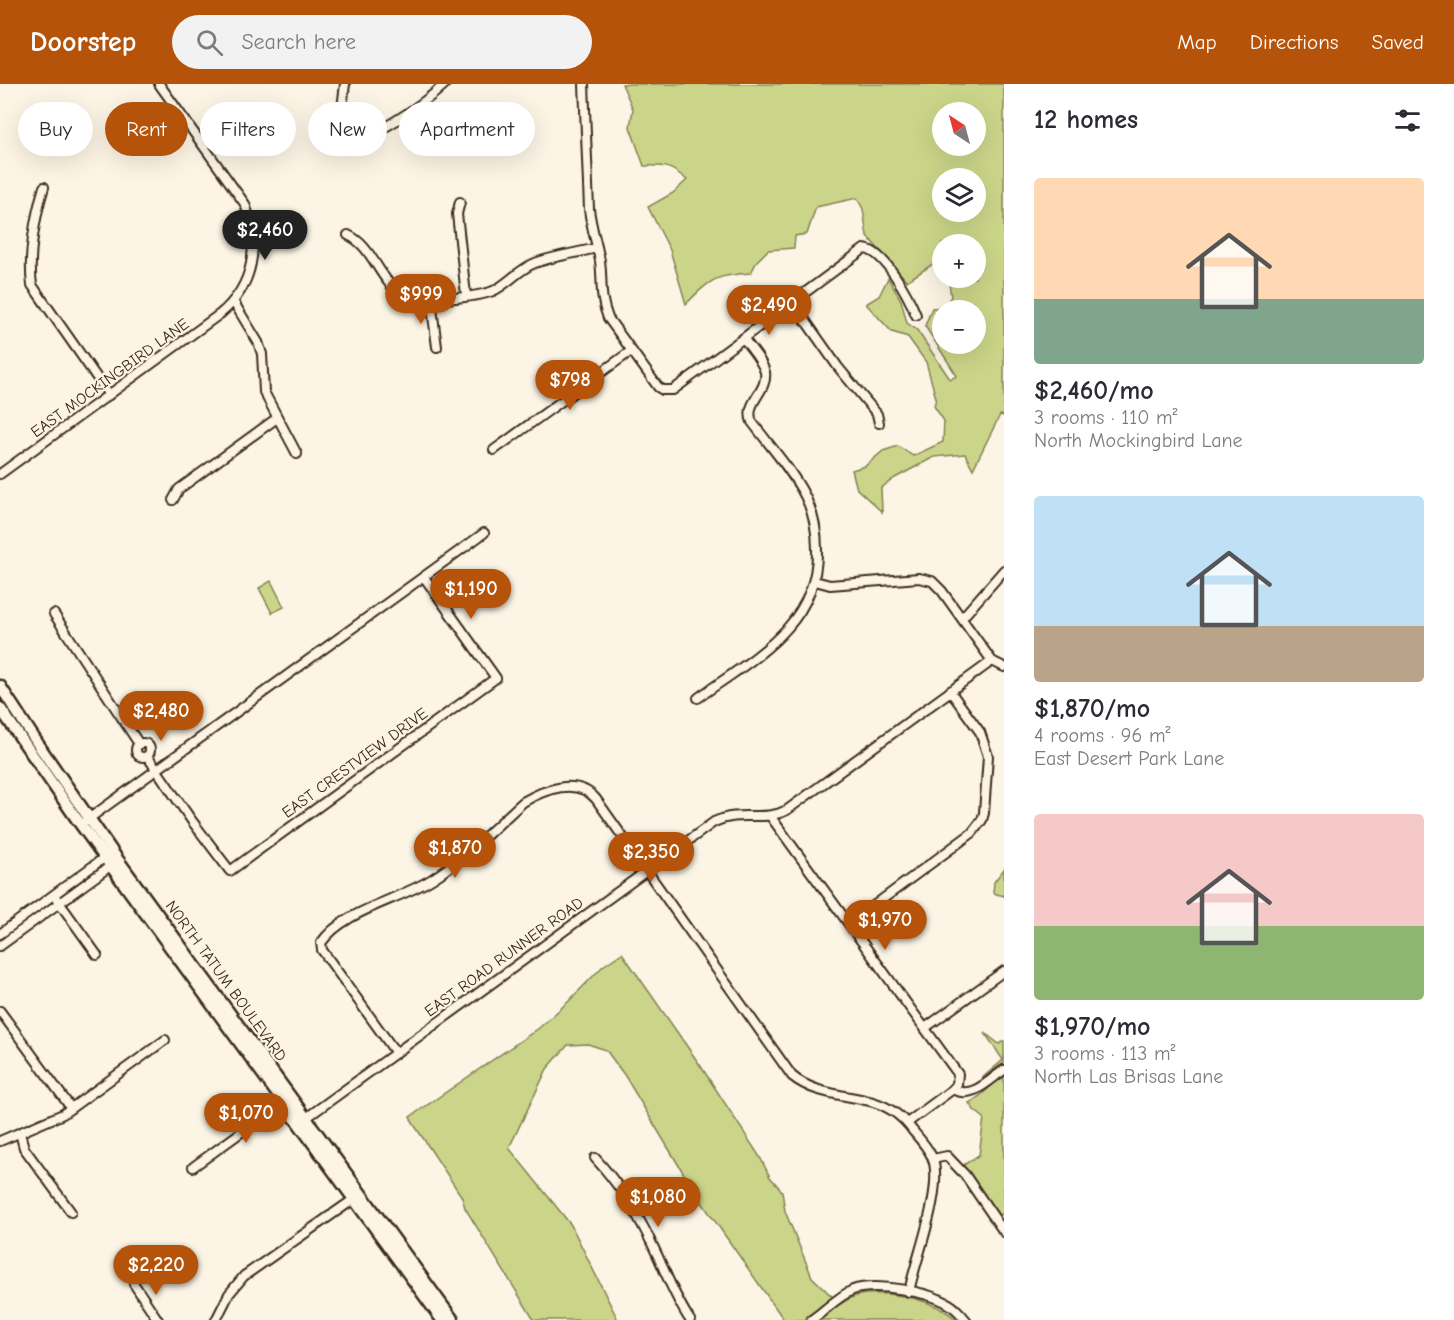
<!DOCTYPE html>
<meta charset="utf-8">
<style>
:root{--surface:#fff;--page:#f2f2f3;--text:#2b2b33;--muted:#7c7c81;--accent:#b45309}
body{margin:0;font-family:"Comic Neue",sans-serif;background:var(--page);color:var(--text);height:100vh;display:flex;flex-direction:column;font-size:22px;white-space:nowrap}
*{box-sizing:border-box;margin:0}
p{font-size:20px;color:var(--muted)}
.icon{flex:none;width:33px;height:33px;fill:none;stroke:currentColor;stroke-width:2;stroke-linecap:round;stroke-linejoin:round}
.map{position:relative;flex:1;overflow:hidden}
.side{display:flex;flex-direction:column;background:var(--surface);width:450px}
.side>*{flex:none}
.top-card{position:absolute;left:18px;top:18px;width:570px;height:54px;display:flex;gap:12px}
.needle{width:39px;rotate:324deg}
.tools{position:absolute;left:932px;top:18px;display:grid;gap:12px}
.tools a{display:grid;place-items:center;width:54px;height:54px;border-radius:50%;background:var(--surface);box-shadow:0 6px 24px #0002;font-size:30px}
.price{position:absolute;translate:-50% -51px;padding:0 14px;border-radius:21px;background:var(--accent);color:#fff;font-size:20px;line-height:39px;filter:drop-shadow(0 2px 3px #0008)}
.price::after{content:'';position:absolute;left:50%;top:36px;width:18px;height:14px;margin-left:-9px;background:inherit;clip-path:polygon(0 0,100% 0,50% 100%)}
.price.on{background:#222;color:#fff}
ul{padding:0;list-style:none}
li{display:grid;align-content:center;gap:12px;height:318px;padding:0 30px}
li span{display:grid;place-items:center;height:186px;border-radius:6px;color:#555}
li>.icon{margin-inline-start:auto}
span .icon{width:108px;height:108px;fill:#fffc;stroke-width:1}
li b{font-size:26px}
h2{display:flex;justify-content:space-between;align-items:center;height:72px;padding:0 30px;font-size:26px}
.pill{padding:0 21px;border-radius:27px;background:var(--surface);box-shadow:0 6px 24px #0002;font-size:21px;line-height:54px}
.pill.on{background:var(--accent);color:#fff}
header{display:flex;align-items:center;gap:36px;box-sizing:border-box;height:84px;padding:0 30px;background:var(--accent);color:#fff}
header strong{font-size:28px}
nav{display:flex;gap:33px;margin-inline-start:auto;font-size:21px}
.search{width:420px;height:54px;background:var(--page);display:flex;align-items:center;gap:15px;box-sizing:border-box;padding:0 21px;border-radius:33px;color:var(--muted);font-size:22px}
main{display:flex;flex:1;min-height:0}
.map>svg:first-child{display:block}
</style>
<header>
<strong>Doorstep</strong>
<div class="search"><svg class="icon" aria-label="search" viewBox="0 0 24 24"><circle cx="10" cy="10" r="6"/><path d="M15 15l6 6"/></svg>Search here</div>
<nav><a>Map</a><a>Directions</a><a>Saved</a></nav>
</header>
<main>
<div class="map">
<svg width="1004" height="1236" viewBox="0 0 1004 1236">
<rect width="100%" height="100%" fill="#fcf5e5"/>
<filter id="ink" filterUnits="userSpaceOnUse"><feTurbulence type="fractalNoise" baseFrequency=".0167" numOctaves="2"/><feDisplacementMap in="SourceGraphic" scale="12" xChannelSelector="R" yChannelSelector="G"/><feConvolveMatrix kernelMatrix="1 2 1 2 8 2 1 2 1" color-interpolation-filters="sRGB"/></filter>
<g filter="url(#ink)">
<!-- green -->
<g fill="#cbd589" stroke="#838054" stroke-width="1.5" fill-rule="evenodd">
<path d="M622,0H1004V332L1000,331L973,385L965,370L934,373L895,394L881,404L882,428L857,405L852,386L865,382L883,367L898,362L913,372L943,358L944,337L934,322L936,314L926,278L908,253L892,248L866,220L879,212L888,194L901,216L907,239L917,246L950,295L957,292L925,242L932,224L945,223L951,212L948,194H975V160H942V182L936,178L907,197L867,152L863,125L857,114L816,123L807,150L795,152L794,164L768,166L757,177L751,189C715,191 711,195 686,220L670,166L648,123L673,109L687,96C671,82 665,81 644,82L630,43L633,25ZM942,28H975V62H942ZM942,94H975V128H942ZM942,226H975V260H942Z"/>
<polygon points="271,497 284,523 272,529 259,504"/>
<polygon points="1004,785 1004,812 993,809 994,798"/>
<path d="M622,869L700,981L760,1073L770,1093L782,1107L785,1127L812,1193L840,1220C849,1215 857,1210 867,1210C896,1208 936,1216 957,1236H784L696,1110L625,992L606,966L588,960L568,961L547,985L509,1064L571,1141L618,1236H534L465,1124L462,1113L413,1039L410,1033L539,944L569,917L603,882Z"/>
<polygon points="985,949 999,960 1004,957 1004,979 982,994 1003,976"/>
<path d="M1004,991V1129L998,1132L962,1082L979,1071L984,1034L974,1026L969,1019C983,1012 991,1000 1004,991Z"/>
</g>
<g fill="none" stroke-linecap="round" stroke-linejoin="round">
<!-- minor casing -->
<g stroke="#3b2a1e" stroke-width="12">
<g id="minor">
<path d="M345,0L340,40L341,48L346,55C368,61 428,16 445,0"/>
<path d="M584,0L589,125C591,143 597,160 600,177C603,200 599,211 608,234L658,303L663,306H673L864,165C884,166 909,213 916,231"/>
<path d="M44,103C35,132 28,172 32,201L109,311"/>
<polyline points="460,118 457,130 466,211"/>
<path d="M348,151C373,162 379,197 403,212C416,220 478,213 493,207C508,200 519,185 535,179C554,172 577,169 597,164"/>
<polyline points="431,216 437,263"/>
<polyline points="233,217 258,258 262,270 264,308 297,370"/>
<polyline points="793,219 838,283 877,330 879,339"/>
<polyline points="494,366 631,267"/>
<path d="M0,390L220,230C254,202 260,161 245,120L159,0"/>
<polyline points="173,416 179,405 277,334"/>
<polyline points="815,497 830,501 919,494 932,497 942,507 992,577 1004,583"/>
<polyline points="54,530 139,660"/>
<polyline points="962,534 1004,486"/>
<path d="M698,614C752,575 819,541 817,465C817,447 813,428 805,412C791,385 770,362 752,338C744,318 768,308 765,288C762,276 751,265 744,255"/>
<circle cx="143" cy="666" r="7"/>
<polyline points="147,672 192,737 230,787 496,594 424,493"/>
<polyline points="771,733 958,990 957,1000 953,1005 907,1039"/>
<polyline points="87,736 484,449"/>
<polyline points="56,814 97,871"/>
<polyline points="849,840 972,749 982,736 984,729 988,672 980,648 950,607"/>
<polyline points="0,850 108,771"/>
<polyline points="0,862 113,780"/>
<polyline points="0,927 71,1024"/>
<polyline points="925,944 1004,887"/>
<path d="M396,969L322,866L321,859C344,826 397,817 432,795C465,774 494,744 523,718C545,705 577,693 596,715L792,992C815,1011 845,1010 873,1018C890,1023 903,1033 913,1047C920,1055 928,1064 932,1073C945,1102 915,1176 909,1208"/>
<path d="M953,1005C972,1016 989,996 1004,986"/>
<path d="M302,1037L714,738C742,725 762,739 787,726L992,577"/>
<polyline points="20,1049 24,1064 71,1128"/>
<polyline points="0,1057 63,1030 165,956"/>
<path d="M595,1074C617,1098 636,1127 650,1156C664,1183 673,1211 690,1236"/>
<polyline points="933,1075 947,1072 965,1091 1004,1148"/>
<polyline points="193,1083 287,1015"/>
<polyline points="134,1200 158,1236"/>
<polyline points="216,1236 229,1210 244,1192 357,1113"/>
<path d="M811,1236C825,1227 838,1212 853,1206C876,1198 929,1208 949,1220C956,1224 961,1230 966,1236"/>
</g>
</g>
<!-- major casing -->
<g stroke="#3b2a1e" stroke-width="15">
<g id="major">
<polyline points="0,602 42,666 118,776 453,1236"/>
<polyline points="0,624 76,734 442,1236"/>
</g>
</g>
<!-- minor -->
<use href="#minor" stroke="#fcf5e5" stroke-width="8"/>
<!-- major -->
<use href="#major" stroke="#fcf5e5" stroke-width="10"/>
</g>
</g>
<g text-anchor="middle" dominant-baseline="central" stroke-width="4.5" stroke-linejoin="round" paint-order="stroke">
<!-- street labels -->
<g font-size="16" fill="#3b2a1e" stroke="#fcf5e5">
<text transform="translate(110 294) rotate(-36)">EAST MOCKINGBIRD LANE</text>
<text transform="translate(355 679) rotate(-36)">EAST CRESTVIEW DRIVE</text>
<text transform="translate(504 873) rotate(-36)">EAST ROAD RUNNER ROAD</text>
<text transform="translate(226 897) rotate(54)">NORTH TATUM BOULEVARD</text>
</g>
</g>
</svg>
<div class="tools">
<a><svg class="needle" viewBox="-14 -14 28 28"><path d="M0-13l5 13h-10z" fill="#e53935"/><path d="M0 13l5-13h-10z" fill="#7c7c81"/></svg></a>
<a><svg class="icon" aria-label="layers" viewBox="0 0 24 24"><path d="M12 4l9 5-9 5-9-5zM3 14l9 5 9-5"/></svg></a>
<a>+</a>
<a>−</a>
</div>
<b class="price on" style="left:265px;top:177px">$2,460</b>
<b class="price" style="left:421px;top:241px">$999</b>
<b class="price" style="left:769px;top:252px">$2,490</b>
<b class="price" style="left:570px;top:327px">$798</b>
<b class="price" style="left:471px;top:536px">$1,190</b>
<b class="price" style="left:161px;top:658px">$2,480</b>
<b class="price" style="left:455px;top:795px">$1,870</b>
<b class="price" style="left:651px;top:799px">$2,350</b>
<b class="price" style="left:885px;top:867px">$1,970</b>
<b class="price" style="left:246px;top:1060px">$1,070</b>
<b class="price" style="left:658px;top:1144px">$1,080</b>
<b class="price" style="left:156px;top:1212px">$2,220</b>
<div class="top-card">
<a class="pill">Buy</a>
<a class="pill on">Rent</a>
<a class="pill">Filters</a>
<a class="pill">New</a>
<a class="pill">Apartment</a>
</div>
</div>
<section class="side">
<h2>12 homes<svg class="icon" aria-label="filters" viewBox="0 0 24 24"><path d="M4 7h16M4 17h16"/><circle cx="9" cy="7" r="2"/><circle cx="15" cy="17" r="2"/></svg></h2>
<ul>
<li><span style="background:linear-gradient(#ffd9b3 65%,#7fa58c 0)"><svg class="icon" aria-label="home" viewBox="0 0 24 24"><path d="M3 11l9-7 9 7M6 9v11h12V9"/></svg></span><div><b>$2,460/mo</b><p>3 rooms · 110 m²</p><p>North Mockingbird Lane</p></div></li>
<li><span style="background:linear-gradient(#bfe0f5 70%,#b9a48a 0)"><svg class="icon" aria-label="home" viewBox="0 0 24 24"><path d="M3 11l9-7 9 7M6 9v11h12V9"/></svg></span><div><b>$1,870/mo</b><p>4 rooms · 96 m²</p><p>East Desert Park Lane</p></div></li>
<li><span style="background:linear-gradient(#f6c9c9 60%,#8fb573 0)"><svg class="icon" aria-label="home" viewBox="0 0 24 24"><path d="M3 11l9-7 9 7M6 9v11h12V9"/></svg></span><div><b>$1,970/mo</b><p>3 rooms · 113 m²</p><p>North Las Brisas Lane</p></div></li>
</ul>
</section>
</main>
